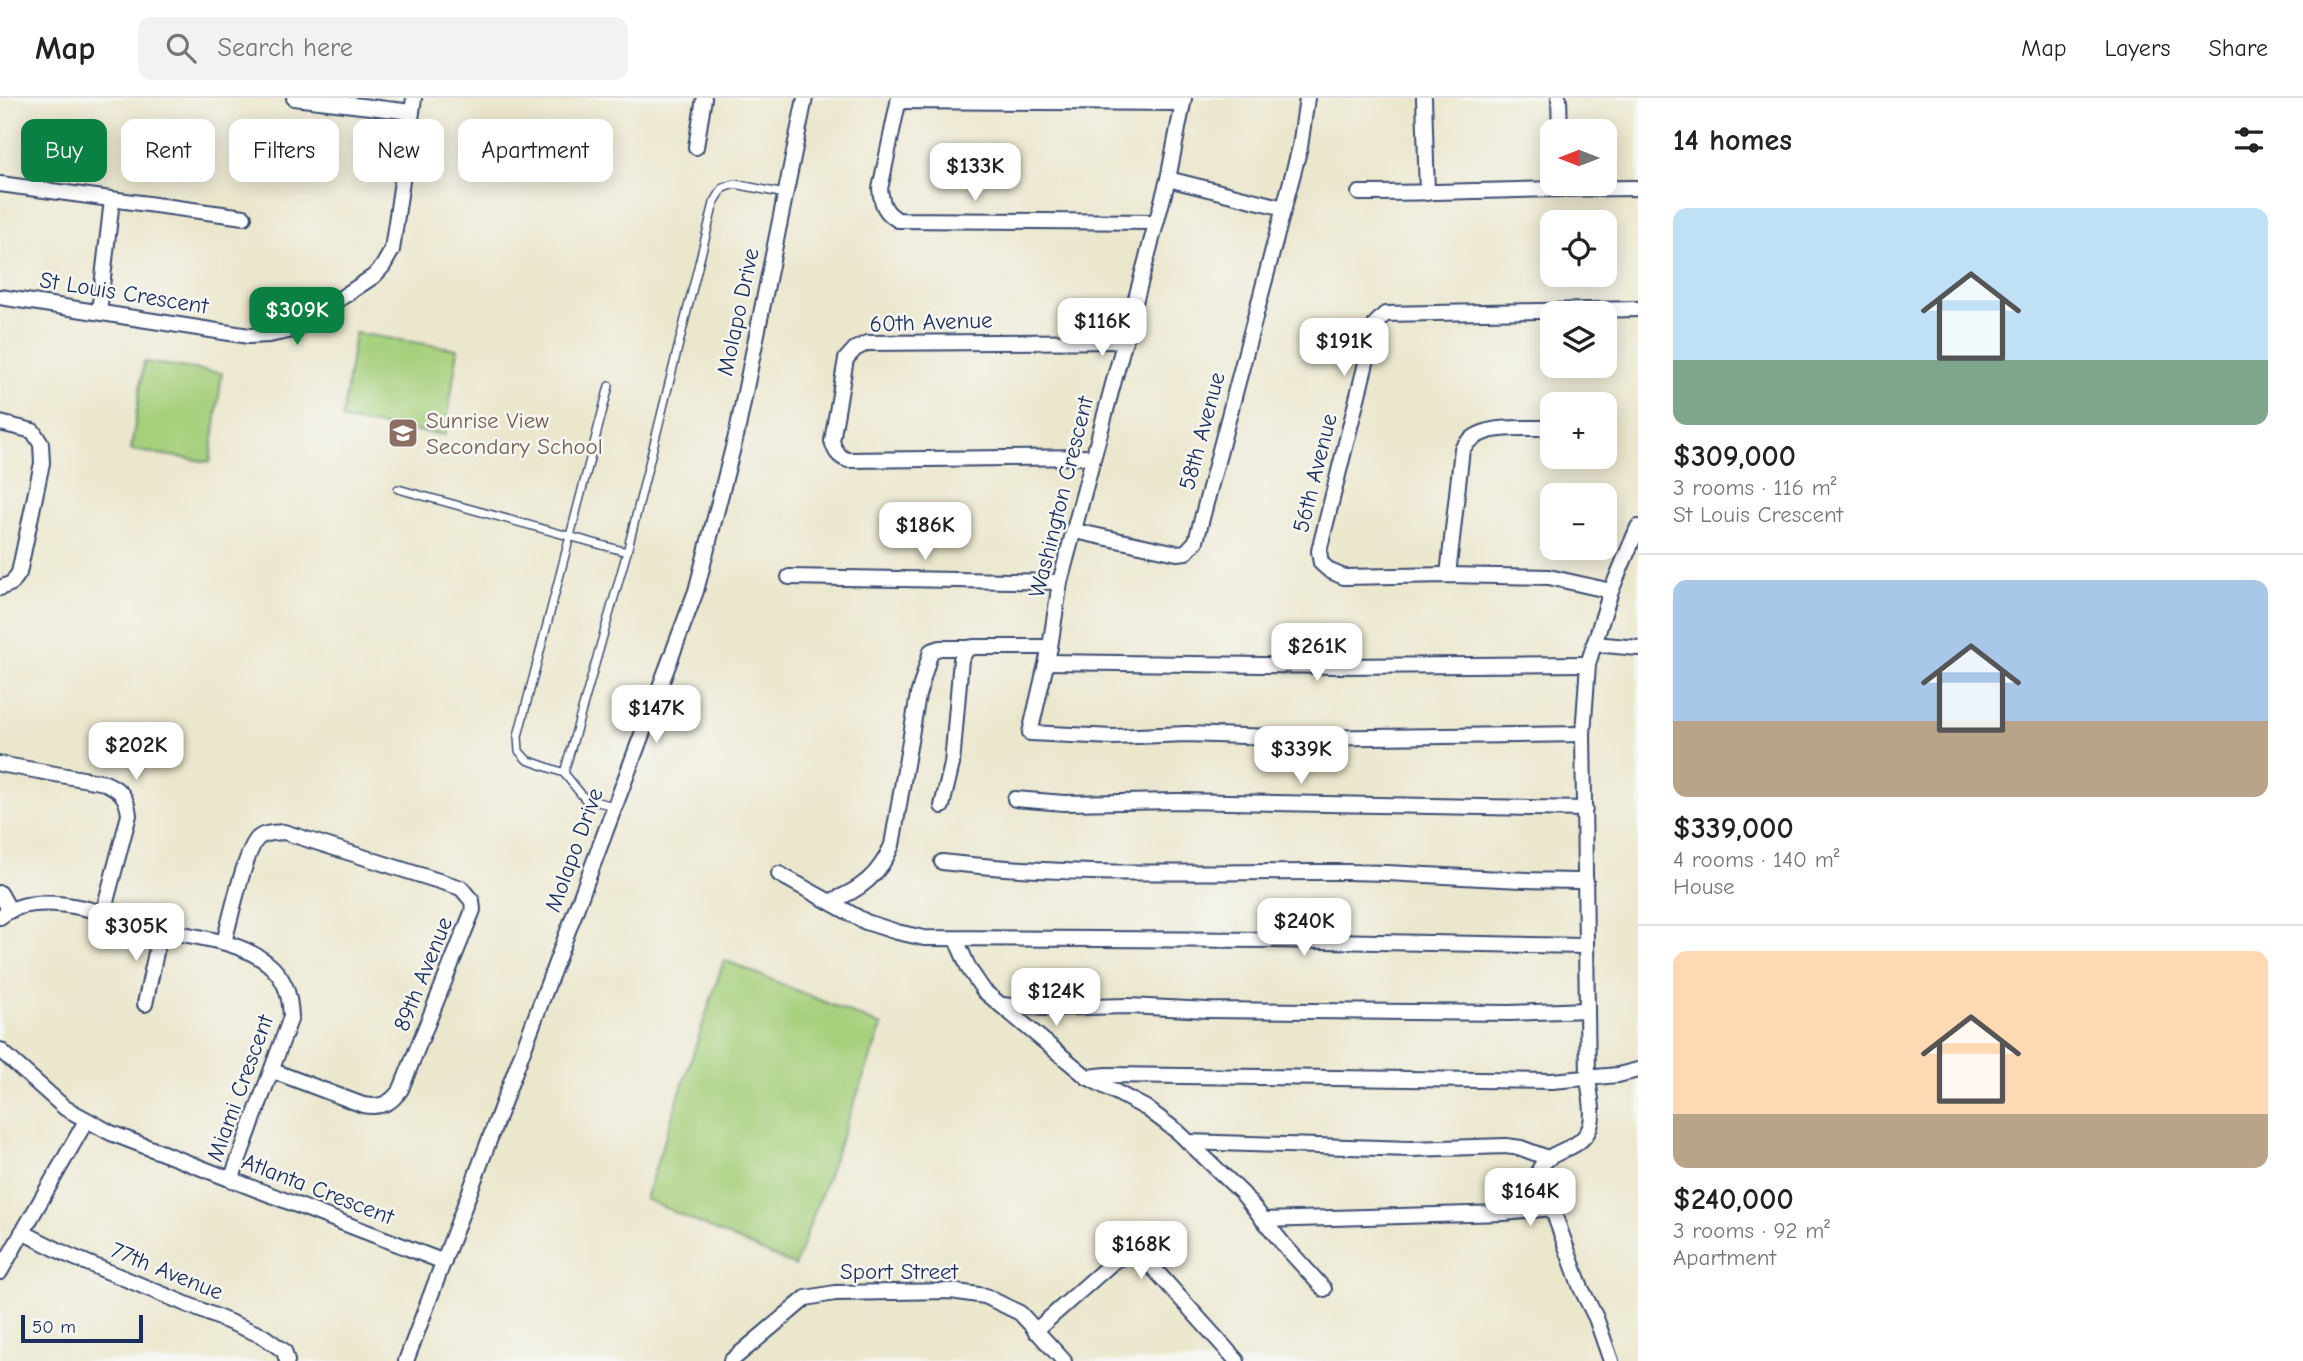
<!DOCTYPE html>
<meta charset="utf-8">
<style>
:root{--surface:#fff;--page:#f2f2f2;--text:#222;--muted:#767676;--line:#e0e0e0;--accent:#0b8043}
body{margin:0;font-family:"Comic Neue",sans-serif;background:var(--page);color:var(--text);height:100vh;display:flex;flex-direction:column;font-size:26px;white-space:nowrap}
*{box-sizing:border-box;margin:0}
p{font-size:23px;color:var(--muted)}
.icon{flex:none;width:38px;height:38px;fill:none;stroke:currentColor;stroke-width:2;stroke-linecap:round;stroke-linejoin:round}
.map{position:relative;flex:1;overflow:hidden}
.drawer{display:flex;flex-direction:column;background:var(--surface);width:665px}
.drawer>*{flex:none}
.banner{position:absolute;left:21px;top:21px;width:665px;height:63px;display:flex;gap:14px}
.needle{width:46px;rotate:270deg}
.buttons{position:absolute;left:1540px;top:21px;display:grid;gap:14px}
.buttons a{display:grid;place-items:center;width:77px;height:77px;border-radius:14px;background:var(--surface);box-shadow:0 4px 18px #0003;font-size:35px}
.scale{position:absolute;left:21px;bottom:18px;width:122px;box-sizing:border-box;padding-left:7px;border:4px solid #1b2f5e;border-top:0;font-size:19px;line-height:24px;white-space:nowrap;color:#1b2f5e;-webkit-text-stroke:5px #f6f6f2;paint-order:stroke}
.price{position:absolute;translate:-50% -60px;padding:0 16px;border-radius:14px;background:#fff;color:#222;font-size:23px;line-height:46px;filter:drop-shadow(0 2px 4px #0008)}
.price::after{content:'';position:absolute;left:50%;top:42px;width:21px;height:16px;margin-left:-10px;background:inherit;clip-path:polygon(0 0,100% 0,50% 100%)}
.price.current{background:var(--accent);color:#fff}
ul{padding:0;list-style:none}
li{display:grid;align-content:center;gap:14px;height:371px;padding:0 35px}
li+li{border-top:2px solid var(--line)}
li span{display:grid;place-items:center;height:217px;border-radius:14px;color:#555}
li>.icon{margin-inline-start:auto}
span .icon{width:126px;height:126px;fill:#fffc;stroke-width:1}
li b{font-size:30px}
h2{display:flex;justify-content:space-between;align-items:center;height:84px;padding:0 35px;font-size:30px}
.chip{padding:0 24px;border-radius:14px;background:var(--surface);box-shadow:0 4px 18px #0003;font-size:24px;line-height:63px}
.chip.current{background:var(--accent);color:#fff}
header{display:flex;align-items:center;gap:42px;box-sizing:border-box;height:98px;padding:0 35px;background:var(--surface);border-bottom:2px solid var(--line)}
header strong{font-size:33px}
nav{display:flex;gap:38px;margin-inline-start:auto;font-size:24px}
.search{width:490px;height:63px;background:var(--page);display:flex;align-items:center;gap:18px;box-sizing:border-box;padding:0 24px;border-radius:14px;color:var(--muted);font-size:26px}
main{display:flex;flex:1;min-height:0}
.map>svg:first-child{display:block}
</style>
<header>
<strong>Map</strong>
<div class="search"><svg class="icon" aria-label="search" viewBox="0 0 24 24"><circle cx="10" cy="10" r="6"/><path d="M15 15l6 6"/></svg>Search here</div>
<nav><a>Map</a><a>Layers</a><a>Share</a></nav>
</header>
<main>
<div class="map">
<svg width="1638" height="1263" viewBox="0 0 1638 1263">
<rect width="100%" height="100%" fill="#f6f6f2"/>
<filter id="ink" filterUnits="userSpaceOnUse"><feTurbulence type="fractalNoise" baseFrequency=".0143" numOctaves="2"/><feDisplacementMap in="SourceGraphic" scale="14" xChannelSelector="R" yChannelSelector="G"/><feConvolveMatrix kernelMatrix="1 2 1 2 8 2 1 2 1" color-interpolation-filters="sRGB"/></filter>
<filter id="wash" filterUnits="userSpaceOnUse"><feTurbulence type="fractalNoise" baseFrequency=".00686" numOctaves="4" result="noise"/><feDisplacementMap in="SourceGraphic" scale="28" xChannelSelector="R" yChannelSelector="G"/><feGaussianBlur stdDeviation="1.57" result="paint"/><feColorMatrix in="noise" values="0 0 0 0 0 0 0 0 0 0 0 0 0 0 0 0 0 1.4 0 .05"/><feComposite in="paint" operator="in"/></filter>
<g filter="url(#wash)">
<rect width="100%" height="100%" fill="#ebe7cd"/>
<!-- green -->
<g fill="#a6d07c" stroke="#60806d" stroke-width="2">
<polygon points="355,235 458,251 445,337 342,322"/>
<polygon points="144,264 222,275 210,364 131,352"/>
<polygon points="724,862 882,928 795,1168 645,1101"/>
</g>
</g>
<g filter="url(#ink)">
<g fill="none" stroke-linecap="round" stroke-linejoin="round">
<!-- service casing -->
<g stroke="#3a4b6f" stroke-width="10">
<g id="service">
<polyline points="398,391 627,454"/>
<polyline points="564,675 527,662 519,653 518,638 609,288"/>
<polyline points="614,708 585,701 564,675 627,454 714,105 723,90 735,86 785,96"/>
</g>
</g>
<!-- minor casing -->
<g stroke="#3a4b6f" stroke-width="18">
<g id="minor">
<polyline points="294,0 412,14"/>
<path d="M899,0L880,91C882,106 884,114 898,122L1155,124"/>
<polyline points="1424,0 1427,95"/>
<polyline points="1559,0 1560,33"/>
<polyline points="899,3 1183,5"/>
<polyline points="696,49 704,0"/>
<polyline points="1168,81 1284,110"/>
<polyline points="0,86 244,119"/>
<path d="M1359,95C1452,95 1545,90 1638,90"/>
<polyline points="0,199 249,238 269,237 293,232 374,178 383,168 392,152 414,0"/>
<polyline points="99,214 112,102"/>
<polyline points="0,325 33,333 41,346 42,365 19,475 12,485 0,490"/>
<path d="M1092,359L848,362C838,359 835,353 832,343L846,261L855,251L867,245L1125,243"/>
<polyline points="1075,433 1177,455 1186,454 1196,443 1300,49 1307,0"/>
<path d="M1448,477L1462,351C1480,324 1519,331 1548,330"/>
<polyline points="789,479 1060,484"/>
<polyline points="1611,493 1549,479 1448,477 1344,479 1330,473 1321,465 1319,453 1376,225 1385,216 1638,211"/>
<polyline points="1594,546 1638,550"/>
<polyline points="1050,549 1030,635 1113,639 1186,636 1302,640 1583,636"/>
<polyline points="1047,564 1337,568 1588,566"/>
<path d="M0,666L105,685C121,692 127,699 129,717L103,815"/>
<polyline points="1015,701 1064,705 1178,703 1585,711"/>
<polyline points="942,708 952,666 961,561 968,550 975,549 1050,549 1060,484 1168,81 1184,0"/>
<path d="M942,764C1076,780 1212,773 1347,774C1427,775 1506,784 1586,783"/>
<polyline points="779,776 866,824 897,834 924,840 1274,842 1586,848"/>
<polyline points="0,795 9,811"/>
<path d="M831,803C861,792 880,776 892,747L918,597L931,553L940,550H968"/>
<path d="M0,819C10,811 21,807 34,806C74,802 121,821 159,831C195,840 235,841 266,864C285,879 290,896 291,919L231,1082"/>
<polyline points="956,841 969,871 984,893 1087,979 1146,1010 1178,1034 1242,1095 1284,1147 1324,1191"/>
<path d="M224,844C230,823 245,752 258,740C265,734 276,735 284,734L461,790L472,803L473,812L401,991C391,1006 381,1010 363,1007L273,973"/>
<polyline points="145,906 161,831"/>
<polyline points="1001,907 1044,910 1128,908 1208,912 1510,915 1587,912"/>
<polyline points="0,952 65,1010 111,1035 444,1164"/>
<polyline points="1087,979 1107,977 1552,983 1618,977 1638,972"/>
<polyline points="1188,1044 1411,1051 1506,1048 1521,1050 1548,1060"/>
<polyline points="1263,1122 1504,1115 1552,1110"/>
<polyline points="22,1134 68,1157 263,1238 284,1253 287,1263"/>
<polyline points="0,1174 86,1023"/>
<path d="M1035,1233L1114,1163C1127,1157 1134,1155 1147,1163L1237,1263"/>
<polyline points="406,1263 696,493 737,334 805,0"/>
<polyline points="731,1263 806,1200 835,1195 951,1193 985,1198 1020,1215 1064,1263"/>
<path d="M1611,1263L1596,1220L1581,1190L1540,1077V1070C1546,1059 1556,1056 1566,1051C1601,1037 1592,1011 1588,981L1583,636L1588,566L1611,493L1638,429"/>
</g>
</g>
<!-- service -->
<use href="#service" stroke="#fff" stroke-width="7"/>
<!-- minor -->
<use href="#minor" stroke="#fff" stroke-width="14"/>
</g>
</g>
<!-- icons -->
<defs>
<g id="school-square" transform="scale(1.575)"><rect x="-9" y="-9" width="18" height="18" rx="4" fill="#8d6e63" stroke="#f6f6f2"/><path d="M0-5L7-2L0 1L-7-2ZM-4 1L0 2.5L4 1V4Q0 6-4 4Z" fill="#fff"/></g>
</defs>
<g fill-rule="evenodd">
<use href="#school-square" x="403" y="335"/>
</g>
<g text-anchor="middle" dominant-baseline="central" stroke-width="5" stroke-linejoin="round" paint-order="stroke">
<!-- street labels -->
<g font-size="23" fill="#1b2f5e" stroke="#f6f6f2">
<text transform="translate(124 195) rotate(9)">St Louis Crescent</text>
<text transform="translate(738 214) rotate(-78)">Molapo Drive</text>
<text transform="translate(931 224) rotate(-2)">60th Avenue</text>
<text transform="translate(1202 333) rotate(-75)">58th Avenue</text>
<text transform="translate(1315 375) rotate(-76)">56th Avenue</text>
<text transform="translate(1061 399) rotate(-76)">Washington Crescent</text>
<text transform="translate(574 752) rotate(-70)">Molapo Drive</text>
<text transform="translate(423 876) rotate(-68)">89th Avenue</text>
<text transform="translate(240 990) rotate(-70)">Miami Crescent</text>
<text transform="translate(318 1091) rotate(21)">Atlanta Crescent</text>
<text transform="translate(167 1173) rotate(22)">77th Avenue</text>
<text x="899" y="1173">Sport Street</text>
</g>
<!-- education labels -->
<g font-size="23" fill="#785e54" stroke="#f6f6f2" text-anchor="start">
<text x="426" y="322">Sunrise View<tspan x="426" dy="26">Secondary School</tspan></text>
</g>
</g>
</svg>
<div class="buttons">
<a><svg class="needle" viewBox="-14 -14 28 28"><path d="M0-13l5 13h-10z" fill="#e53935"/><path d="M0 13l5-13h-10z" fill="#767676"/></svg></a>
<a><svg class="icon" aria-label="locate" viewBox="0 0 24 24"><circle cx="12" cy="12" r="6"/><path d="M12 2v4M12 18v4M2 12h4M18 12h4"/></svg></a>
<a><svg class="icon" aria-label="layers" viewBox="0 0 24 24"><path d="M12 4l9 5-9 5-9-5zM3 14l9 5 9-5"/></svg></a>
<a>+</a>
<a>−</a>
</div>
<div class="scale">50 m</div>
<b class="price" style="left:975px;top:105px">$133K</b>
<b class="price current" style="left:297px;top:249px">$309K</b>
<b class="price" style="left:1102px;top:260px">$116K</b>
<b class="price" style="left:1344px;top:280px">$191K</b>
<b class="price" style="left:925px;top:464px">$186K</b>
<b class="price" style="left:1317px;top:585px">$261K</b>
<b class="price" style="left:656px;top:647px">$147K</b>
<b class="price" style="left:136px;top:684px">$202K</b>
<b class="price" style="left:1301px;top:688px">$339K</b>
<b class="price" style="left:1304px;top:860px">$240K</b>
<b class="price" style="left:136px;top:865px">$305K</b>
<b class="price" style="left:1056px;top:930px">$124K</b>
<b class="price" style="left:1530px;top:1130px">$164K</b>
<b class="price" style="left:1141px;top:1183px">$168K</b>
<div class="banner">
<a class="chip current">Buy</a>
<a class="chip">Rent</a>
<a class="chip">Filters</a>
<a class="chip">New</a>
<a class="chip">Apartment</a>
</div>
</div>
<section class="drawer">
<h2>14 homes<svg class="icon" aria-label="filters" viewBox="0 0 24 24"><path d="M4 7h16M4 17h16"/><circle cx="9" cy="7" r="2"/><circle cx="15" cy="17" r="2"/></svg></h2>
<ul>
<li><span style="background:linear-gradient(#bfe0f5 70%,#7fa58c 0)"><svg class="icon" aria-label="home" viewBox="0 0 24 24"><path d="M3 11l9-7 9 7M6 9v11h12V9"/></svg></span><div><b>$309,000</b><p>3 rooms · 116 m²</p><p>St Louis Crescent</p></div></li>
<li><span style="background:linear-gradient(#a9c7e8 65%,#b9a48a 0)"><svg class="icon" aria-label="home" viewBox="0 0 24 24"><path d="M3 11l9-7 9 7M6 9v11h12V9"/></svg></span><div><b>$339,000</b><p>4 rooms · 140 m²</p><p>House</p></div></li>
<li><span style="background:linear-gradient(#ffd9b3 75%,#b9a48a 0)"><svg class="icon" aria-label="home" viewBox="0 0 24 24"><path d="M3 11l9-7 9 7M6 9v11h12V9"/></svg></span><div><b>$240,000</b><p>3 rooms · 92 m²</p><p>Apartment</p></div></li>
</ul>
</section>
</main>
